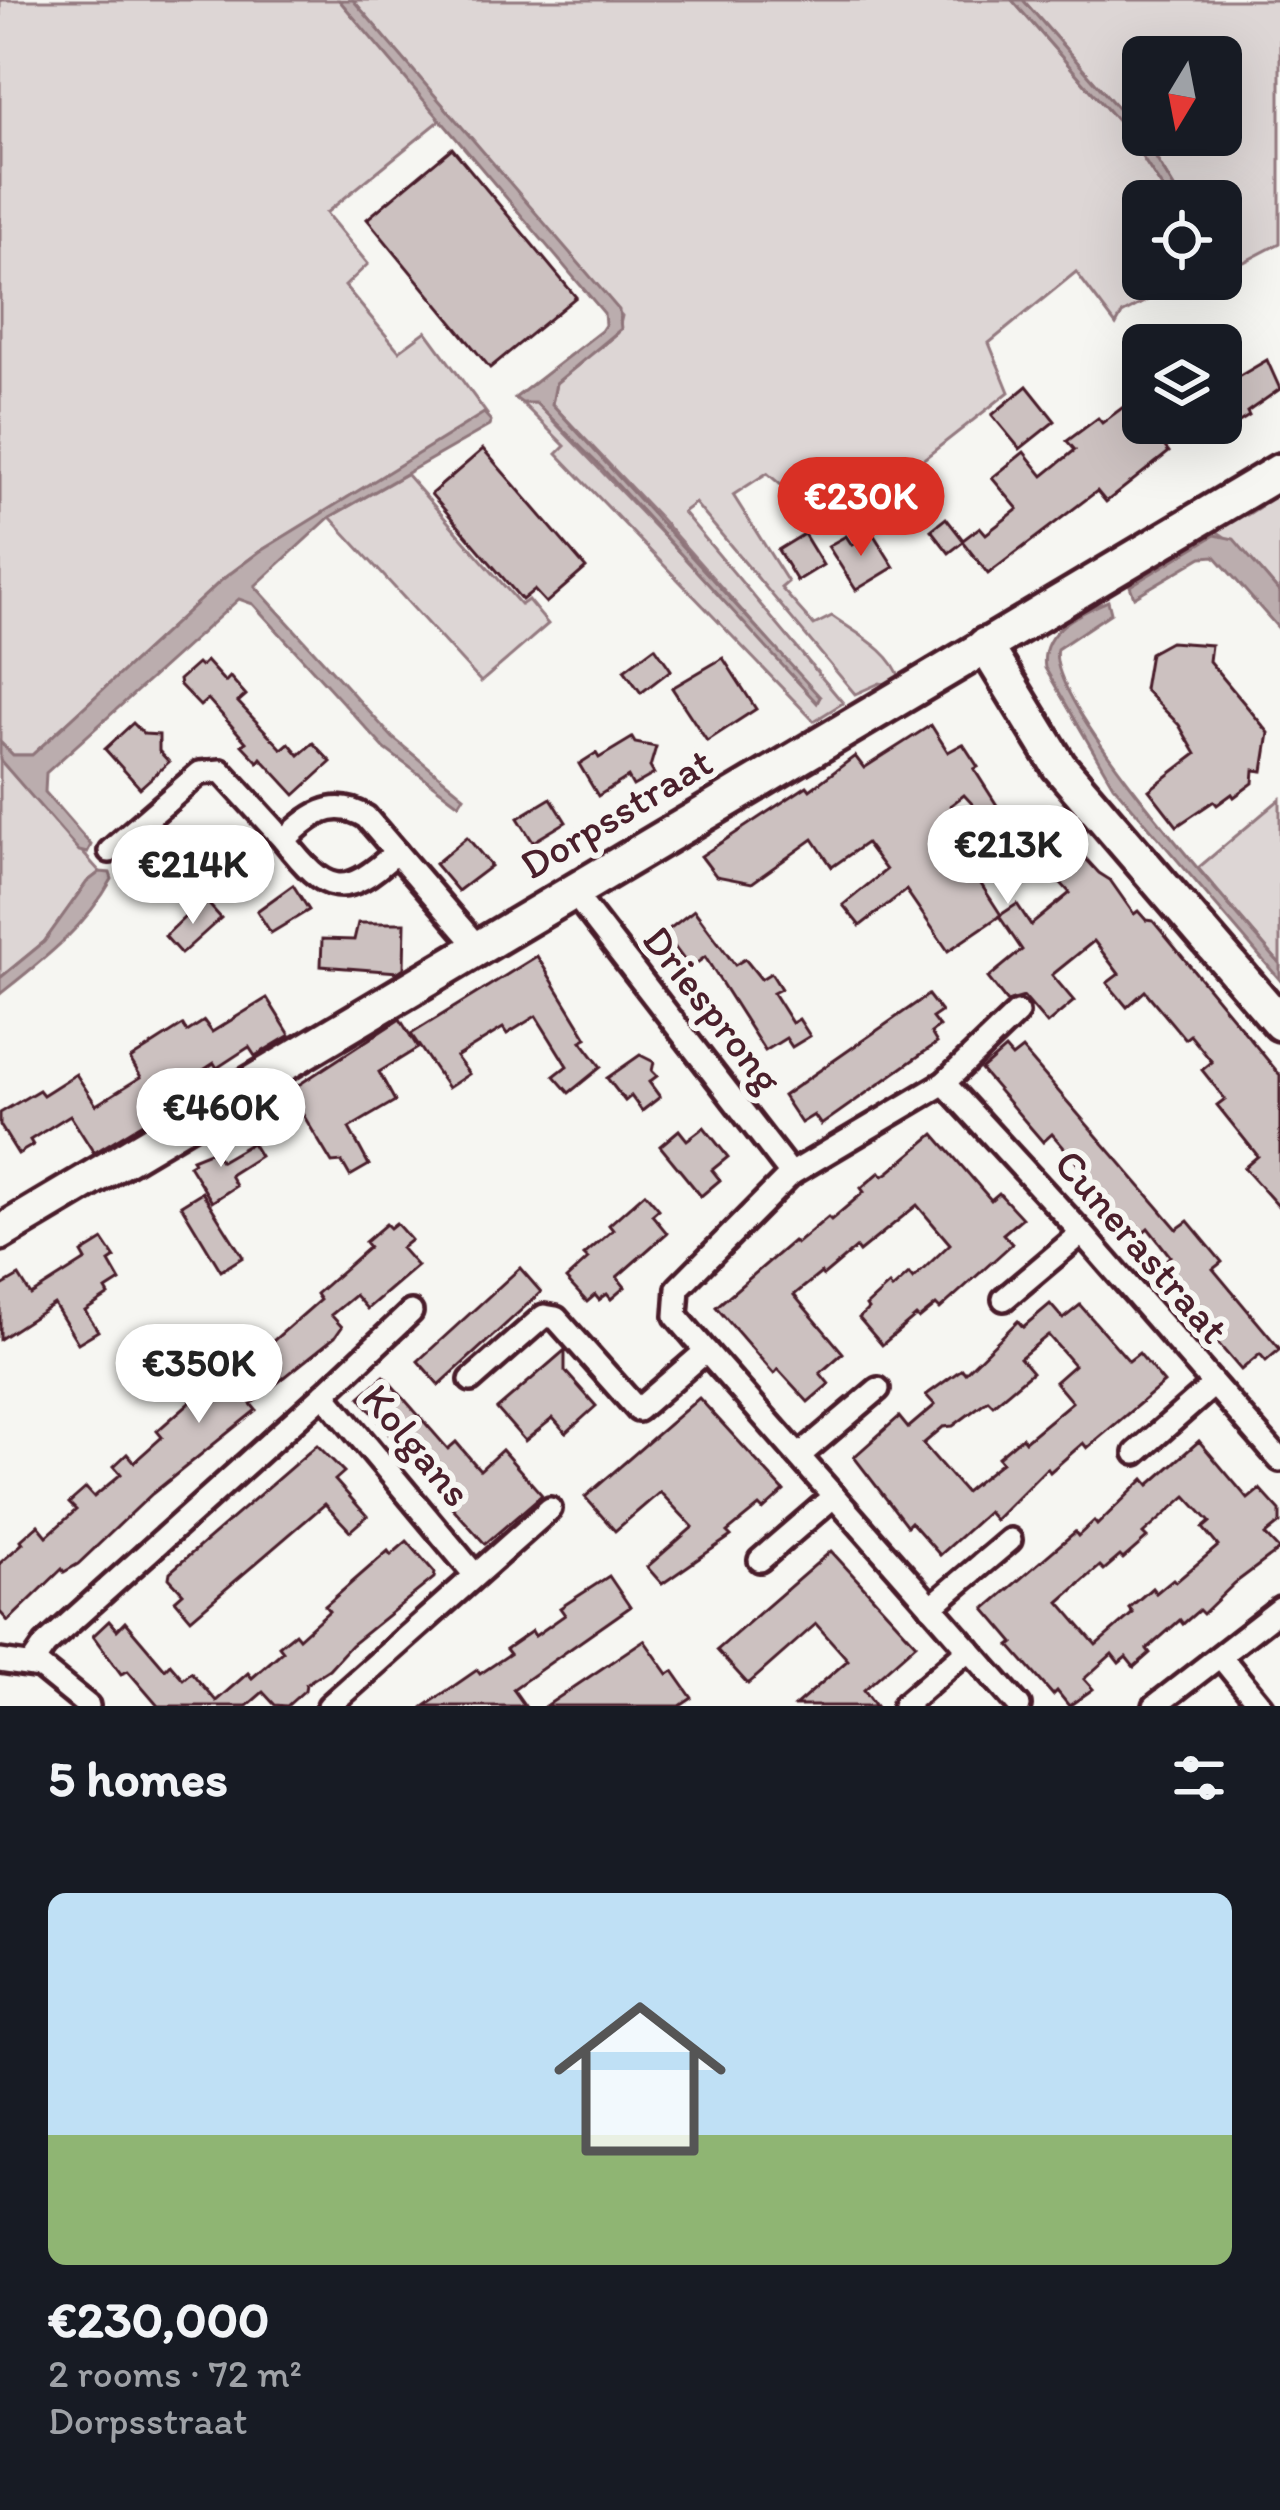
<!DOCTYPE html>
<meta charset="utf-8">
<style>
:root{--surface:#171b24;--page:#20242c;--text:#f1f3f6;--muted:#9ea1a6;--accent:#d93025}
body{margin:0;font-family:Itim,sans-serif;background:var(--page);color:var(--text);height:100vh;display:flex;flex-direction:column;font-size:45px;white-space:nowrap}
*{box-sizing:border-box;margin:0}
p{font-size:39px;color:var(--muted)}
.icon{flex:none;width:66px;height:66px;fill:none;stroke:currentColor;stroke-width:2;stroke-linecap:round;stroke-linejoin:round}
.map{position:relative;height:1706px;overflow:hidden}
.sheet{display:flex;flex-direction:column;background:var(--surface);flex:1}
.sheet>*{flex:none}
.needle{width:78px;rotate:190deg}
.tools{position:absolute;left:1122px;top:36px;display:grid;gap:24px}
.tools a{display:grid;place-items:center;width:120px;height:120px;border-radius:18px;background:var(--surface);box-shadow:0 12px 48px #0002;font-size:60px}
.price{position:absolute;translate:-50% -102px;padding:0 27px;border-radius:42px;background:#fff;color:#222;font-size:39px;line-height:78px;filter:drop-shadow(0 3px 6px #0008)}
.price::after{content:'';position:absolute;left:50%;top:72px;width:36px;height:27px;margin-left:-18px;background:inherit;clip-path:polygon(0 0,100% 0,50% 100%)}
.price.current{background:var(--accent);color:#fff}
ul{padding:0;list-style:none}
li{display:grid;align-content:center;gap:24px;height:636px;padding:0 48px}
li span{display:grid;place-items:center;height:372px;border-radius:18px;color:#555}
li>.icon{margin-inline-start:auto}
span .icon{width:216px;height:216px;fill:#fffc;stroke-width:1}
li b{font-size:51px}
h2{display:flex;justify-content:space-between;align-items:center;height:144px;padding:0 48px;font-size:51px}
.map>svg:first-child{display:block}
</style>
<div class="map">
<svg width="1280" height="1706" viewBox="0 0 1280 1706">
<rect width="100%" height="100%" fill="#f6f6f2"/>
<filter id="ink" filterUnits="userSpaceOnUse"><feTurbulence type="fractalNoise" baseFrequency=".00833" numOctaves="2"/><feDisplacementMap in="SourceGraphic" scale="24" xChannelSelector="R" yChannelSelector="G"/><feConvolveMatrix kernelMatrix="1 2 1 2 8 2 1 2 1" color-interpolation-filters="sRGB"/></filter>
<g filter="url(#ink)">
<!-- green -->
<g fill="#ddd6d5" stroke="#947a80" stroke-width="3" fill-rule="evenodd">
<polygon points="0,0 339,0 442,119 326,213 368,264 345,286 399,351 426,331 487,414 259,552 223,579 32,755 13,755 0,742"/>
<path d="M353,0H1012L1121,125L1171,201H1143V279H1186L1122,314L1116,325L1076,272L989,343L1009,392L893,483L870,513L833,529L767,473L733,495L788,582L781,588L814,625L832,616C857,634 892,650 901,681L893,686L880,683L855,694L695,503L683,512L843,703L814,721L557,454L565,446L522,403H536L820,699L661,519L552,404L556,383L618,333L622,316Z"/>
<path d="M1023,0H1280V243L1221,274V201H1182L1143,137ZM1143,57H1221V135H1143Z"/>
<polygon points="406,474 521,605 528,600 548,624 481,682 330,517"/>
<path d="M1280,490V593C1259,568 1239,545 1213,529L1243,512L1247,515L1261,506L1260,502Z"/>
<polygon points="0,760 100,872 87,882 44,942 0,978"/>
<polygon points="1280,799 1280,964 1198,868"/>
</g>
<!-- water -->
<g fill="#bbadae" stroke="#8e747a" stroke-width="3">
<polygon points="339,0 353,0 619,310 621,329 556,383 552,404 820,697 817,703 602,468 536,403 522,403 515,398 601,331 605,325 604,313"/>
<polygon points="1012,0 1023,0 1143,137 1182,201 1171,201 1121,125"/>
<polygon points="484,413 491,421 489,426 330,517 255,586 393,738 464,796 459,804 385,749 253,604 239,599 46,773 45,792 91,845 87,853 79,851 0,760 0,742 13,755 32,755 223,579 259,552"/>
<polygon points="1215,535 1234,539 1280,593 1280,630 1215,556 1202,557 1134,597 1130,586"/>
<path d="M1108,601L1111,613L1057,649C1044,701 1239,916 1280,964V980L1113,785L1045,668C1039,631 1079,613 1108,601Z"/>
<path d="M100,872L110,873L112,879C85,928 43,960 0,994V978L44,942L87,882Z"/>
</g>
<!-- building -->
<g fill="#ccc1c0" stroke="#4a1f2b" stroke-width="3" fill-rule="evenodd">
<polygon points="452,148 576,297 490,368 367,219"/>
<polygon points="1267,360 1280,389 1247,412 1249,416 1221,433 1221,387"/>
<polygon points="1027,386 1055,421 1020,449 992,415"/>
<polygon points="1130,402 1169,452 1106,502 1097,491 988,574 963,542 949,553 931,530 946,518 963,540 980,527 986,534 1018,509 992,478 1024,452 1043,476 1075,450 1067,441 1098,418 1102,423"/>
<polygon points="483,449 586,568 546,603 534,590 522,600 431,494"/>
<polygon points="872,532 894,567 856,590 828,546 846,536 852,545"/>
<polygon points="804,534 823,565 797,581 778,550"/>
<polygon points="1170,642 1211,645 1209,661 1269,733 1263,771 1254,770 1253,783 1234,797 1232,794 1217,805 1214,801 1177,826 1149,790 1196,754 1179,725 1144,689 1150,653"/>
<polygon points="655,647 671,670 641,693 624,670"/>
<polygon points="723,658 756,709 707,741 672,688"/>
<polygon points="206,661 225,682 230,677 246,695 238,702 282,749 289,743 299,755 313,743 331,762 295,795 261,758 258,762 242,745 246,742 208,699 200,706 180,685 179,680 197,664 200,667"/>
<polygon points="133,723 144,734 159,735 159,751 169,762 140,788 105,749"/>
<polygon points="931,725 948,752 963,744 978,767 974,769 1014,832 1028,814 1060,840 1065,836 1099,873 1110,880 1134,914 1138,911 1146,920 1153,921 1280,1075 1280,1208 1244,1168 1258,1156 1217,1105 1225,1099 1202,1070 1212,1062 1190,1035 1185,1039 1145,991 1127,1007 1107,983 1119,974 1094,941 1052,975 1074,1001 1047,1024 1024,997 1007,1002 988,978 1022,950 999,916 1017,904 1031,925 1070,893 1044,864 1035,872 964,795 951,805 993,868 979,881 1001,915 948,951 906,890 860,926 843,905 886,870 866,843 832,867 813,839 752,883 716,876 701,856 807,786 810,790 855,756 864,768"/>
<polygon points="632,738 635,743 656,747 650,767 654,774 633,786 628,777 598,796 579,764 596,753 599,758"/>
<polygon points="551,798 566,822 533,842 518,818"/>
<polygon points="467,837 491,866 458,891 435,864"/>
<polygon points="171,857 190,860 214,887 193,907 157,869"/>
<polygon points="293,885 309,910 271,933 257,911"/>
<polygon points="204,899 221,918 181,954 165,936"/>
<polygon points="694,910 735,965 745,959 761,979 771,973 781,989 773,993 792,1023 799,1019 810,1036 792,1047 786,1038 765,1051 705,957 690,968 664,933"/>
<polygon points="358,923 405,923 404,968 398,972 321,966 322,939 354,940"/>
<polygon points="537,956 587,1038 581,1041 601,1067 569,1093 554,1076 567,1066 536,1016 507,1034 503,1028 456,1057 469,1074 448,1088 411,1034"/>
<polygon points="928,995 941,1012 932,1018 939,1027 931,1033 937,1043 821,1125 814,1115 801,1123 783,1096"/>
<polygon points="267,998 290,1035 255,1056 249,1047 217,1068 214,1063 154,1102 160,1113 94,1153 70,1115 30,1140 33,1145 18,1154 0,1125 0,1113 39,1090 43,1095 76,1074 96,1105 141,1077 130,1059 183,1025 187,1032 204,1021 212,1032"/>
<polygon points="400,1019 418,1048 379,1072 395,1101 349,1128 369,1165 350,1176 342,1162 332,1163 302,1113 296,1117 283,1095"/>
<polygon points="1005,1049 1012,1057 1022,1049 1177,1229 1188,1221 1222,1262 1213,1269 1280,1349 1266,1361 1260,1354 1241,1370 1191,1312 1199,1305 1164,1262 1170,1256 1148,1228 1131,1243 1081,1185 1090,1178 1052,1134 1043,1142 981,1070"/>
<polygon points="640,1055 654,1062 652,1071 657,1076 649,1082 660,1097 642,1111 631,1096 625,1101 607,1078"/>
<polygon points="704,1127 728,1157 712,1170 720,1180 701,1196 660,1146 679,1130 687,1140"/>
<polygon points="934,1134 991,1200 999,1193 1022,1218 1003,1234 1012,1244 940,1309 936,1305 919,1319 916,1316 882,1345 859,1318 868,1309 866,1306 889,1285 892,1289 909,1274 913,1279 950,1244 917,1205 859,1252 856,1248 823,1276 821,1273 794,1295 843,1353 820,1373 829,1384 808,1402 778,1369 774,1374 716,1307 793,1241 796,1244 828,1217 831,1220 864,1192 861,1188 880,1172 883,1176 889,1172"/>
<polygon points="252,1143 260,1156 230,1175 236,1186 212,1202 189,1165 194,1162 192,1159 214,1150 221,1161"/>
<polygon points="202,1192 243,1257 221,1271 181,1205"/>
<polygon points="645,1193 659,1209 652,1215 667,1233 617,1277 625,1287 611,1299 607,1294 599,1300 595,1295 587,1302 566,1279 588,1259 584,1255 613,1230 609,1225"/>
<polygon points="396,1223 411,1240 401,1248 417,1266 367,1309 355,1295 331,1315 342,1327 335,1337 251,1404 256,1410 152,1494 78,1564 64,1572 62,1569 8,1621 0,1612 0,1563 23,1543 21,1540 38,1525 47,1536 76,1510 69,1503 86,1488 94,1497 121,1474 114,1466 127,1454 134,1462 162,1437 157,1431 206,1388 215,1397 226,1388 253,1382 229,1354 256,1356 320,1300 316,1294 369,1247 365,1242 386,1224 390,1228"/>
<polygon points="103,1240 115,1258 109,1262 120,1281 106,1290 109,1295 85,1311 98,1331 78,1343 54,1304 0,1339 0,1287 19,1276 31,1295 86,1260 82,1253"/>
<polygon points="520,1268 541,1292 439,1385 418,1361"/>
<path d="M1050,1304L1063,1319L1080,1305L1129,1361L1139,1353L1164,1383L1087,1448L1083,1443L1050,1472L1047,1468L995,1520L988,1512L940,1555L911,1522L907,1526L854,1457L899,1417L908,1428L935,1405L926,1395L962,1369L965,1373L1018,1321L1023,1327ZM1048,1335L1074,1365L1055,1382L1072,1402L1025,1441L1022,1437L998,1457L1002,1462L965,1492L923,1444L943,1427L953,1426L988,1400L993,1405L1032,1372L1020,1358Z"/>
<polygon points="565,1350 565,1371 596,1406 566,1433 553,1418 525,1441 497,1409"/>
<polygon points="384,1376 448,1449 456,1442 480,1470 502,1450 542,1495 485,1544 403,1452 360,1397"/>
<polygon points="699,1398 784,1491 763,1510 759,1506 727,1532 731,1536 662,1584 647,1567 693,1527 660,1492 615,1531 585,1497"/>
<path d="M1199,1441L1248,1499L1260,1489L1280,1511V1523L1265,1535L1279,1550L1235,1583L1203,1614L1199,1610L1183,1624L1180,1620L1147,1649L1150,1653L1134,1667L1126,1657L1119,1663L1112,1654L1084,1679L1093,1689L1069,1706L1057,1691L1053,1695L1010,1646L1014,1643L985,1609L1075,1532L1078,1536L1094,1521L1097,1525L1144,1479L1149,1485ZM1186,1496L1210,1522L1203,1528L1218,1546L1176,1582L1173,1579L1156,1593L1152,1588L1129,1608L1133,1613L1096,1645L1059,1602L1100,1566L1104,1570L1120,1556L1123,1559L1147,1538L1143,1534Z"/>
<polygon points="317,1445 344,1472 335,1480 367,1516 350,1531 325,1504 191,1619 175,1600 183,1593 169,1578 170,1572"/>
<polygon points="407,1541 435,1573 434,1578 351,1645 329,1669 306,1684 305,1690 287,1706 275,1705 263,1692 247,1706 158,1706 128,1671 121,1674 93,1636 109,1621 117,1630 125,1622 165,1669 170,1664 183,1679 191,1672 216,1701 248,1673 252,1678 283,1651 279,1646 295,1633 299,1638 329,1611 325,1606 388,1551 391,1555"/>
<polygon points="831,1551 916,1644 864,1690 876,1706 795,1706 848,1660 816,1624 748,1684 717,1650"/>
<polygon points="609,1576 630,1607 513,1689 525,1706 425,1706 477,1670 480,1674 510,1654 506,1649 532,1631 535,1636 565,1615 560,1608"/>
<polygon points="644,1640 668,1674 673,1671 692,1698 680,1706 546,1706"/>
</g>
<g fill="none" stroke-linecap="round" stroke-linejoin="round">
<!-- street casing -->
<g stroke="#4a1f2b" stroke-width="30">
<g id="street">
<path d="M284,840C326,894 344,901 396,852"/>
<path d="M110,851L200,773L221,771L284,840C309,817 332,796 366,817L477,946"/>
<polyline points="573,892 791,1174 678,1288 676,1316 706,1351"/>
<polyline points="944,1083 1082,1233 1280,1460"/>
<polyline points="791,1174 944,1083 1017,1013"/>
<polyline points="1004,1299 1082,1233"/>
<polyline points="471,1380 544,1316 556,1318 638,1410 706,1351 1019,1706"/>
<polyline points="324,1394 411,1312"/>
<polyline points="1136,1453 1212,1386"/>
<polyline points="799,1456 878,1389"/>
<polyline points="760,1560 834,1496"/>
<polyline points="931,1607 1010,1540"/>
<polyline points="1221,1657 1261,1706"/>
<polyline points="0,1661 40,1667 88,1706"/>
<polyline points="31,1665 45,1645 324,1394 475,1575"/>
<polyline points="904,1705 969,1649"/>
<polyline points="329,1706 550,1509"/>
<polyline points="1155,1706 1280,1609"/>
</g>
</g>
<!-- secondary casing -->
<g stroke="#4a1f2b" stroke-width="42">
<g id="secondary">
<polyline points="985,645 1059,766 1280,1023"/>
<polyline points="0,1233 1280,471"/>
</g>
</g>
<!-- street -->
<use href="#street" stroke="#f6f6f2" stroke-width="21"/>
<!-- secondary -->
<use href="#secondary" stroke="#f6f6f2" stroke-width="33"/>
</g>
</g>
<g text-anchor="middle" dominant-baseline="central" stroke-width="12" stroke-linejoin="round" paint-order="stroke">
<!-- street labels -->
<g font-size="42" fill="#4a1f2b" stroke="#f6f6f2">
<text transform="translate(616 813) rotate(-31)">Dorpsstraat</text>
<text transform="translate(713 1009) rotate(52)">Driesprong</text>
<text transform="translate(1142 1246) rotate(49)">Cunerastraat</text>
<text transform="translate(417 1445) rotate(50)">Kolgans</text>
</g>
</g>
</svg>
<div class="tools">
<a><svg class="needle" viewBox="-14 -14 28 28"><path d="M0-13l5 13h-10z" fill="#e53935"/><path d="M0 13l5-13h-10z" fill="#9ea1a6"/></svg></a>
<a><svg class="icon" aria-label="locate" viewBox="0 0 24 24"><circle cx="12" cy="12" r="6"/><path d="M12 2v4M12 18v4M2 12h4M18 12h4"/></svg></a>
<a><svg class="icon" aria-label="layers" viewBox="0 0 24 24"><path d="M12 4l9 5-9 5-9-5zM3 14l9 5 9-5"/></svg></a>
</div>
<b class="price current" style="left:861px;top:559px">€230K</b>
<b class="price" style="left:1008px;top:907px">€213K</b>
<b class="price" style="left:193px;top:927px">€214K</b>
<b class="price" style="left:221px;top:1170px">€460K</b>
<b class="price" style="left:199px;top:1426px">€350K</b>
</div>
<section class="sheet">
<h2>5 homes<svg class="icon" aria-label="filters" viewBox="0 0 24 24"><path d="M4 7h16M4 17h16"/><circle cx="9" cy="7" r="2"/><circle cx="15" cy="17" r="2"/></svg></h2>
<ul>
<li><span style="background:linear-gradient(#bfe0f5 65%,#8fb573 0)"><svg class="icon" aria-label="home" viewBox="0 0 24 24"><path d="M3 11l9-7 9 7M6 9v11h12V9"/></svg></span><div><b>€230,000</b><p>2 rooms · 72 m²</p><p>Dorpsstraat</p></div></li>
</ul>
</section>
